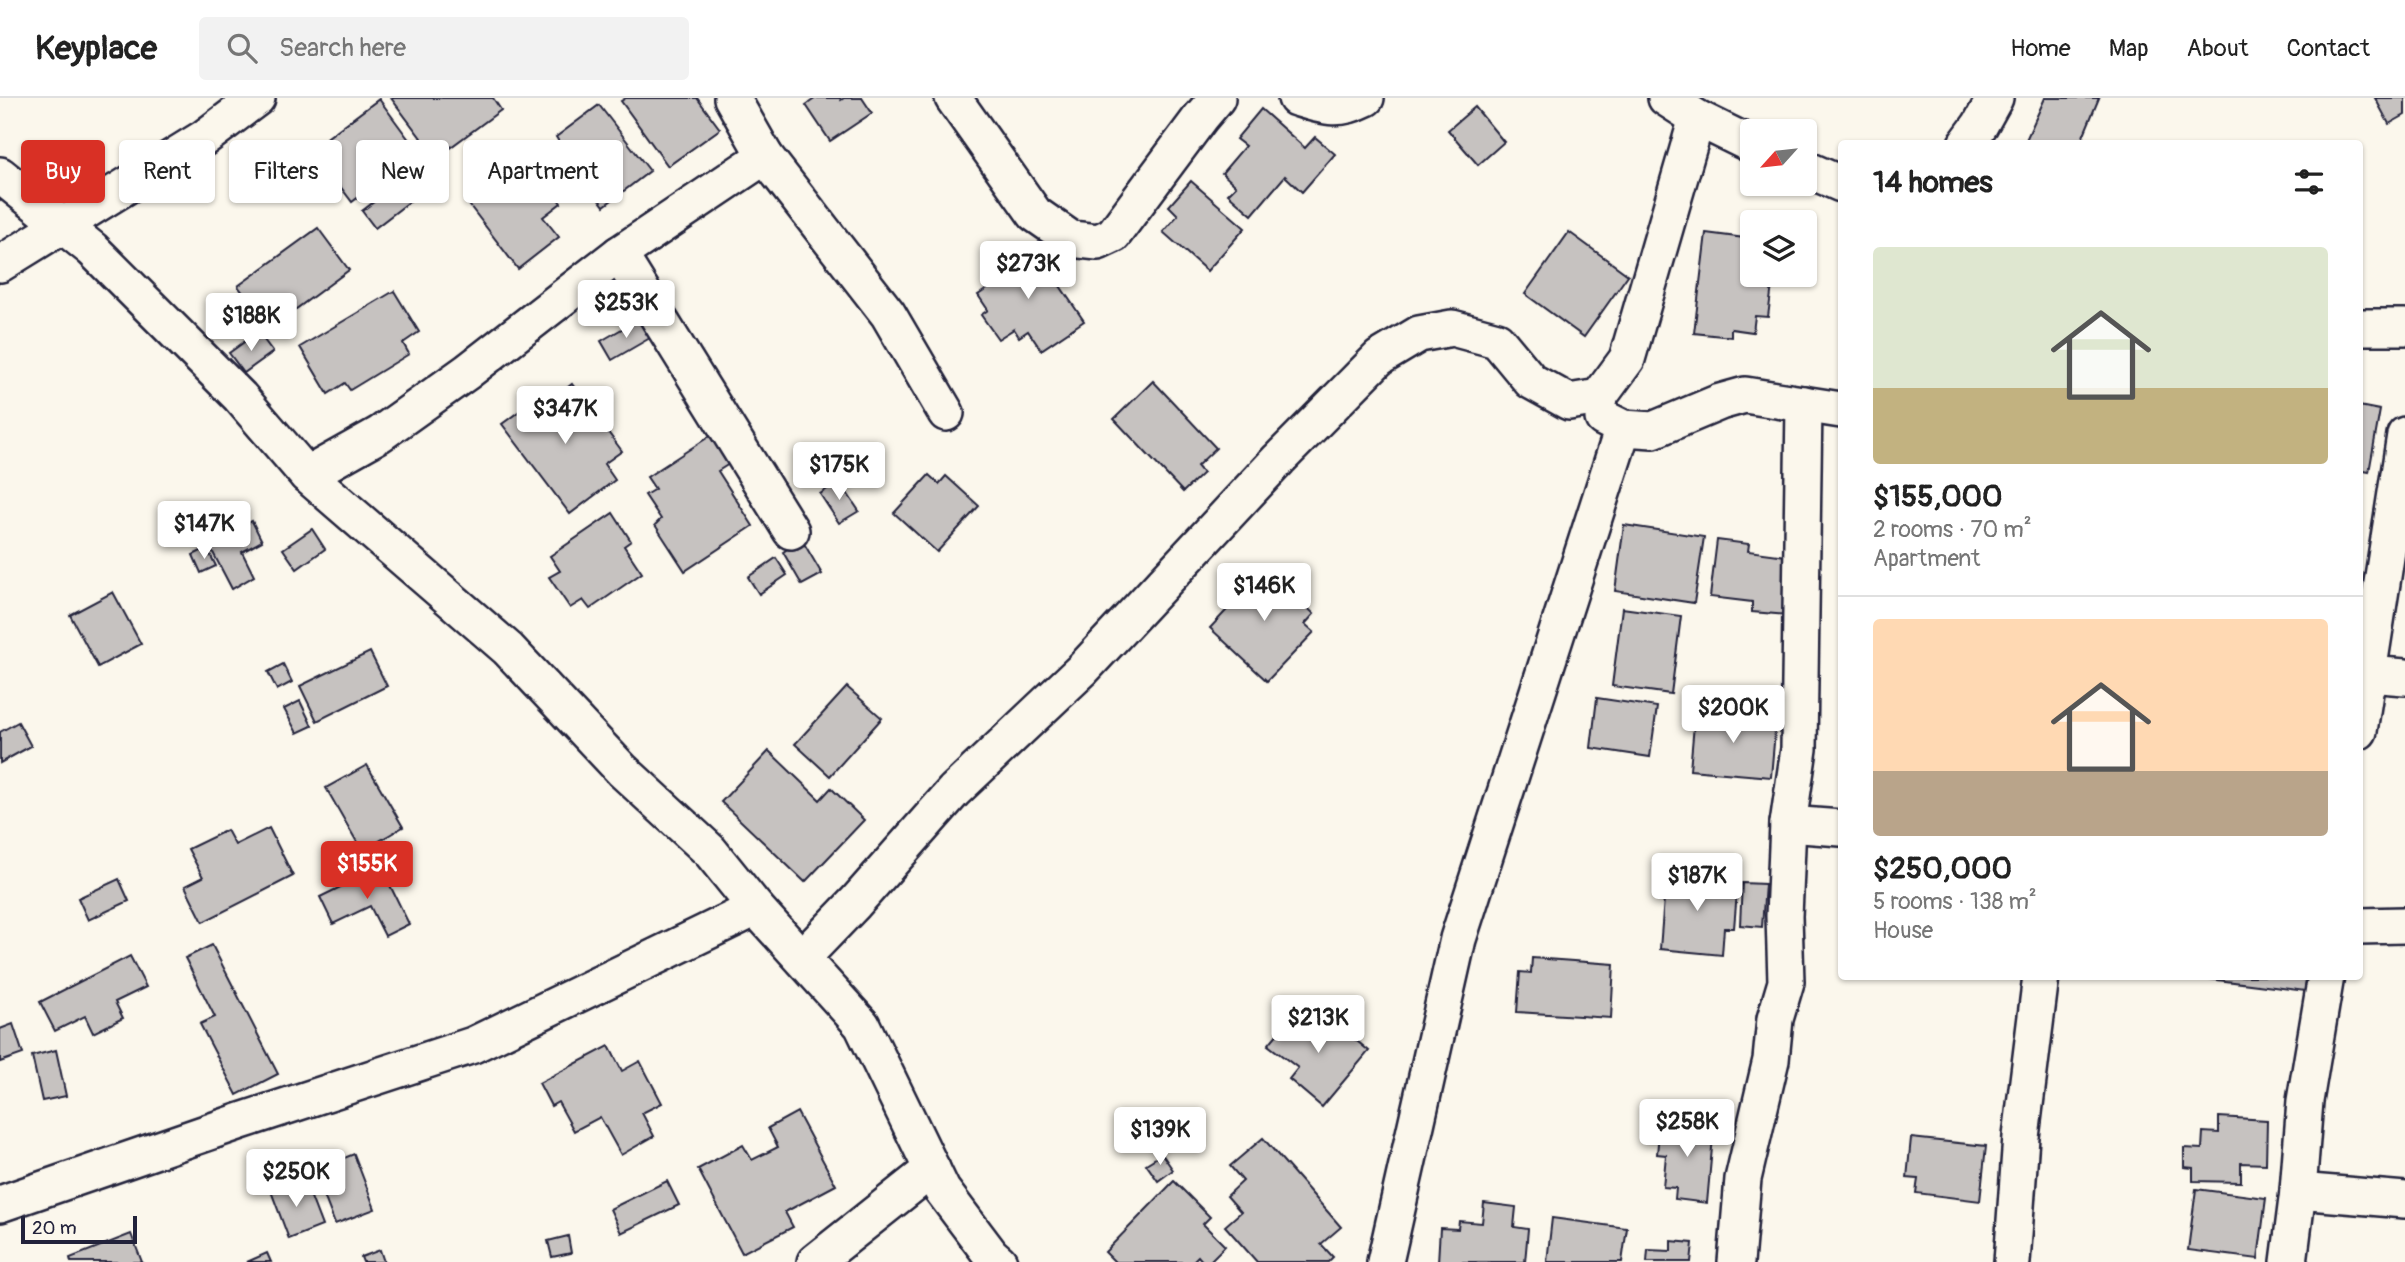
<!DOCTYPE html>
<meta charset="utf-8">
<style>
:root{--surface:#fff;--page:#f2f2f2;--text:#222;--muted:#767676;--line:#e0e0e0;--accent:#d93025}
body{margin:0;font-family:Pangolin,sans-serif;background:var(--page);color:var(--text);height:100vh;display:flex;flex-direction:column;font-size:26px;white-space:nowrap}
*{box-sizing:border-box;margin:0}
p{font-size:23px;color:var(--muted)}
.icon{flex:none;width:38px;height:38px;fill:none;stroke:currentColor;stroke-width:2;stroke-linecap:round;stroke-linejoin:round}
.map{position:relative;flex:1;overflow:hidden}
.details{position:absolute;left:1838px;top:42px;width:525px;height:840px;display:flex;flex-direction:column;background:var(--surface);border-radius:7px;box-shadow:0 2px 5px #0004}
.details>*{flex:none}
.hud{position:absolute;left:21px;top:42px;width:665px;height:63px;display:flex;gap:14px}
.needle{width:46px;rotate:243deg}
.fabs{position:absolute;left:1740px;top:21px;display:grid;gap:14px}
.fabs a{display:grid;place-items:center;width:77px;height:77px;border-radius:7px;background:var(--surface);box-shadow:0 2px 5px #0004;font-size:35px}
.scale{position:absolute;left:21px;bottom:18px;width:116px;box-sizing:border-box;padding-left:7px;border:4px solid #22223b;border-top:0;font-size:19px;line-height:24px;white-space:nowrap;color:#22223b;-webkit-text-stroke:5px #fbf7ec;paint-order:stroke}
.price{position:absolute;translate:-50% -60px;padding:0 16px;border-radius:7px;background:#fff;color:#222;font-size:23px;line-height:46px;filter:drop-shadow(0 2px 4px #0008)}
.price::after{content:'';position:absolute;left:50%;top:42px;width:21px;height:16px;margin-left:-10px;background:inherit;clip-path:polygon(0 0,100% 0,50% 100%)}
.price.current{background:var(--accent);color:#fff}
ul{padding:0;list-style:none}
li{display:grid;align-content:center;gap:14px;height:371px;padding:0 35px}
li+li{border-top:2px solid var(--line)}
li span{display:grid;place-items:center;height:217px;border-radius:7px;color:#555}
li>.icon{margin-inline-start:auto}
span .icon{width:126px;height:126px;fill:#fffc;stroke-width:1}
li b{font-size:30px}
h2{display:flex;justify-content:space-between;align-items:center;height:84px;padding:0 35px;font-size:30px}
.tag{padding:0 24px;border-radius:7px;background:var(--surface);box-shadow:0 2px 5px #0004;font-size:24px;line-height:63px}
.tag.current{background:var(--accent);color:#fff}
header{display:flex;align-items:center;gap:42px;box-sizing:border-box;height:98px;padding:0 35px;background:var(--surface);border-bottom:2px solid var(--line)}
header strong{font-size:33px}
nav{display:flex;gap:38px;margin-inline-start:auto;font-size:24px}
.search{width:490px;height:63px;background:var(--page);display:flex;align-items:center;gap:18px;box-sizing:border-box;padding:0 24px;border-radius:7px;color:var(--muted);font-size:26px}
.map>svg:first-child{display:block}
</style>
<header>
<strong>Keyplace</strong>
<div class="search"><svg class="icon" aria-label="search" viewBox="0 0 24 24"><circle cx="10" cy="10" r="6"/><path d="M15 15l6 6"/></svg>Search here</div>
<nav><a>Home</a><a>Map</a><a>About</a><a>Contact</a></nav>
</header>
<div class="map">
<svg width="2405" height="1164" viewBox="0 0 2405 1164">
<rect width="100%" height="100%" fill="#fbf7ec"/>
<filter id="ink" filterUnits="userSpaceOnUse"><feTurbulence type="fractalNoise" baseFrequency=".0143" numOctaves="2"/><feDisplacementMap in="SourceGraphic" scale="14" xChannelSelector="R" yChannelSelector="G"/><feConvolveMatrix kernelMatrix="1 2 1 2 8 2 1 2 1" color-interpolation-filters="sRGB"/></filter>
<g filter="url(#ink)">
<!-- building -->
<g fill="#c6c2c0" stroke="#22223b" stroke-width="2">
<polygon points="391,0 493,0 501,12 436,60"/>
<polygon points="626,0 697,0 720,31 668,68 621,3"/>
<polygon points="816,0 840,0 841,2 844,0 862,0 872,15 830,43 806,7"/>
<polygon points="2045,0 2099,0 2080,46 2035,46 2026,42"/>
<polygon points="2375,0 2405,0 2405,17 2389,26"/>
<polygon points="379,1 418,54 352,104 312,51"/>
<polygon points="599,7 650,73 604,108 588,87 576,96 547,58 561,47 556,39"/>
<polygon points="1475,9 1504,44 1478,67 1448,32"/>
<polygon points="1261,11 1305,50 1315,39 1335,56 1302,94 1285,78 1252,117 1228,96 1236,88 1222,75 1245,48 1236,41"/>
<polygon points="525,59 561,105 543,119 559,139 518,171 467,104"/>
<polygon points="409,77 422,94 375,130 362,113"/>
<polygon points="1191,83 1245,130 1207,173 1163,134 1178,117 1169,108"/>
<polygon points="318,130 349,172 269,231 238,188"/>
<polygon points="1569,134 1628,177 1584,239 1525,196"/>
<polygon points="1706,135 1752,141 1752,177 1773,179 1768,219 1755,218 1753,234 1731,231 1731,239 1694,235"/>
<polygon points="1032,147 1084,223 1041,252 1028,233 1019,239 1014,231 998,241 981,217 988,212 978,197 993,187 986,179"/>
<polygon points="394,193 419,234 403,245 409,256 350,292 345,285 328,296 300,249"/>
<polygon points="639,221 650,240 612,262 601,243"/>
<polygon points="258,234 273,254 244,275 229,255"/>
<polygon points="1153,283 1216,350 1197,368 1203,375 1183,394 1114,321"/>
<polygon points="572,286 622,353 604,366 615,382 570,416 502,326 544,295 550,303"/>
<polygon points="2359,308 2380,312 2369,374 2359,372"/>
<polygon points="710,338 729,366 718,373 753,428 685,473 655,427 661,421 645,397 655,391 647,379"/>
<polygon points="929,377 939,386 946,378 979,408 937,454 894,415"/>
<polygon points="839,383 859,413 839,425 820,396"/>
<polygon points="613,415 631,443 624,448 642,475 590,511 583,502 570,510 549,479 560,473 550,458"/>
<polygon points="252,423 262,443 242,454 254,478 232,491 209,447"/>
<polygon points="1624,427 1704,439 1694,505 1615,493"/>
<polygon points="312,431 325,451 297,471 283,451"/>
<polygon points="802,442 822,476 802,487 783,454"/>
<polygon points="1717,442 1749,446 1748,453 1794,459 1789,517 1752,514 1752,504 1710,499"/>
<polygon points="207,450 216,468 201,475 193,457"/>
<polygon points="776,460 787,477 759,496 748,479"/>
<polygon points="1248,469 1263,483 1271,475 1314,516 1305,526 1314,534 1267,583 1210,530 1239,499 1230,489"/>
<polygon points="113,494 141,546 98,569 70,517"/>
<polygon points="1622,510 1681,518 1671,596 1612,588"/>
<polygon points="370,554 387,588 317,623 300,588"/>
<polygon points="283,566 292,584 277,592 268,574"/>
<polygon points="847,589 882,620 830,678 795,646"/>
<polygon points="1597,600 1657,609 1650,659 1591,650"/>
<polygon points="300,603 312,628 297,635 284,611"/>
<polygon points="1695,615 1776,622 1771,679 1690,672"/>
<polygon points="18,624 31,648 0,665 0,634"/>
<polygon points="769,653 820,702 831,690 864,722 805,784 721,704"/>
<polygon points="367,667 403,729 362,753 326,690"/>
<polygon points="269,730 293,778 203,824 185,788 203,779 188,751 227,732 235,747"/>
<polygon points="381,769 409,826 385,838 370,808 333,826 320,799"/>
<polygon points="1666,775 1738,782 1734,830 1724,830 1722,857 1660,851"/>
<polygon points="119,781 129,803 88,822 78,800"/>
<polygon points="1742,785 1765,786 1762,829 1740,827"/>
<polygon points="212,847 278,976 237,997 200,926 215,919 185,860"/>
<polygon points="130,858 146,889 115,904 123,920 93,935 85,918 55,933 40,904"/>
<polygon points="1532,860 1614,866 1611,920 1517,914 1520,874 1531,875"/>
<polygon points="2210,878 2307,878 2305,893 2210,881"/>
<polygon points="1298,911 1313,924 1317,920 1336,936 1341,930 1369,953 1322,1009 1289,981 1298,970 1268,947"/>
<polygon points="13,926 23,956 0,964 0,931"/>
<polygon points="609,948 622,973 640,963 662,1005 642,1015 654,1038 621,1057 600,1019 574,1033 558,1004 551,1008 539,985"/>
<polygon points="56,952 66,998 42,1003 32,958"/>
<polygon points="797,1014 836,1087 785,1114 793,1129 742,1155 698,1071 743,1047 752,1062 778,1049 768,1030"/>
<polygon points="2219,1019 2267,1022 2266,1066 2241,1065 2241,1084 2193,1083 2193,1070 2184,1069 2184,1050 2202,1051 2203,1034 2219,1035"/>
<polygon points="1660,1024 1714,1028 1707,1105 1675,1101 1676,1090 1663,1089 1666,1057 1657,1056"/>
<polygon points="1263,1040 1341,1129 1321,1146 1333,1159 1328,1164 1257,1164 1225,1128 1241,1114 1227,1098 1243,1083 1230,1068"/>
<polygon points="1911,1040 1986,1048 1980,1103 1916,1095 1918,1081 1907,1080"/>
<polygon points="354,1056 375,1111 335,1126 314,1072"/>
<polygon points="1162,1056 1173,1072 1158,1083 1146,1066"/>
<polygon points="304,1081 322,1128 289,1141 271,1093"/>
<polygon points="667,1083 679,1107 621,1135 610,1111"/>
<polygon points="1174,1083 1210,1119 1203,1126 1225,1148 1209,1164 1203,1164 1198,1158 1192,1164 1115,1164 1105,1154"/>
<polygon points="2196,1091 2266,1100 2258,1161 2188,1152"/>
<polygon points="1484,1105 1516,1109 1514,1129 1528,1131 1525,1164 1438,1164 1440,1130 1458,1131 1459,1123 1482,1125"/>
<polygon points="1552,1120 1627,1130 1622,1164 1547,1164"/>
<polygon points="131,1136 142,1164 71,1164 70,1160"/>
<polygon points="568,1138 571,1155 552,1159 548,1143"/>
<polygon points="1671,1143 1693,1145 1691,1164 1647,1164 1648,1152 1671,1153"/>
<polygon points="380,1152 384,1164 363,1164 361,1159"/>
<polygon points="267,1155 271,1164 247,1164"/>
</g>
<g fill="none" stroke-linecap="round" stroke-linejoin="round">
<!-- minor casing -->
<g stroke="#22223b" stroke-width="40">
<g id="minor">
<polyline points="732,0 765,58 888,216 946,315"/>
<polyline points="953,0 1035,116 1071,141 1098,144 1113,137 1201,19 1217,0"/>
<path d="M1296,0C1325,9 1338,14 1366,0"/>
<polyline points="1666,0 1697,20 1752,47"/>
<polyline points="1966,46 1980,27 1995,0"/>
<polyline points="1804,70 1841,86"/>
<polyline points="0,77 92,151 240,299 307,377 508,551 622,672 710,753 756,810 862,927 942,1092 991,1157 999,1164"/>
<polyline points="619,156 791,433"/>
<polyline points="0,166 204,40 257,0"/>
<polyline points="2359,229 2405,229"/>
<polyline points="1603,320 1623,330 1653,332 1720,304 1745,297 1841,312"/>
<polyline points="307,377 380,336 467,274 619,156 765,58"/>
<polyline points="2368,576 2405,579"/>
<polyline points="2359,633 2405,337"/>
<polyline points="1788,726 1841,730"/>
<polyline points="2359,828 2405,827"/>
<polyline points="802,860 855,805 954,693 1082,572 1279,361 1379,260 1419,236 1452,230 1497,242 1531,283 1569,304 1599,299 1627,261 1697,20"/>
<polyline points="2298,1093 2405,1102"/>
<polyline points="0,1106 241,1023 473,947 756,810"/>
<polyline points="815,1164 932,1071"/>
<polyline points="1385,1164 1458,841 1623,330"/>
<polyline points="1736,1164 1743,1081 1771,962 1775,921 1786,884 1784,818 1788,726 1799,651 1804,306"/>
<polyline points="2012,1164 2021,1039 2041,878"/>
<polyline points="2289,1164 2298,1093 2305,1003 2326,878"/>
</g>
</g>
<!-- minor -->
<use href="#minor" stroke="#fbf7ec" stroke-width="35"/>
</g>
</g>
</svg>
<div class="fabs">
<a><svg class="needle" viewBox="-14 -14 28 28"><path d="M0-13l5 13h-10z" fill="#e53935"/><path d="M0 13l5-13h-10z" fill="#767676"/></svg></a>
<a><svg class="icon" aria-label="layers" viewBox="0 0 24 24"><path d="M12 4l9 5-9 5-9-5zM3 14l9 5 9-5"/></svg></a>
</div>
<div class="scale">20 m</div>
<b class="price" style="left:1028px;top:203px">$273K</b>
<b class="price" style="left:626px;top:242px">$253K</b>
<b class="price" style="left:251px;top:255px">$188K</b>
<b class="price" style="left:565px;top:348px">$347K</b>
<b class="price" style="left:839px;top:404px">$175K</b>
<b class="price" style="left:204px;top:463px">$147K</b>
<b class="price" style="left:1264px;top:525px">$146K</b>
<b class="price" style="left:1733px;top:647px">$200K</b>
<b class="price current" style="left:367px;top:803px">$155K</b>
<b class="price" style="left:1697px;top:815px">$187K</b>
<b class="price" style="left:1318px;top:957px">$213K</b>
<b class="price" style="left:1687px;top:1061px">$258K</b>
<b class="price" style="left:1160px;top:1069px">$139K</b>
<b class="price" style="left:296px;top:1111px">$250K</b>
<div class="hud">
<a class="tag current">Buy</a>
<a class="tag">Rent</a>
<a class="tag">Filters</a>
<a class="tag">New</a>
<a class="tag">Apartment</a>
</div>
<section class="details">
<h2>14 homes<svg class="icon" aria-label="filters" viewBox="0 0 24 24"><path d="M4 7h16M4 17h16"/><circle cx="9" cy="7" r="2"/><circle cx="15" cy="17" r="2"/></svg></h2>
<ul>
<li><span style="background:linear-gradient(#dfe7d0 65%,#c2b280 0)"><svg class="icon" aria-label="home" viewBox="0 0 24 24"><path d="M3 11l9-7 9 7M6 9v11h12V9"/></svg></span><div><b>$155,000</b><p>2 rooms · 70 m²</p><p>Apartment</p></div></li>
<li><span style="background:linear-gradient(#ffd9b3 70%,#b9a48a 0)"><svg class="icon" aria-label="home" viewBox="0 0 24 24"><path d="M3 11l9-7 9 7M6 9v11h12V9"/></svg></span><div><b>$250,000</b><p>5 rooms · 138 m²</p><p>House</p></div></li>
</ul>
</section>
</div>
